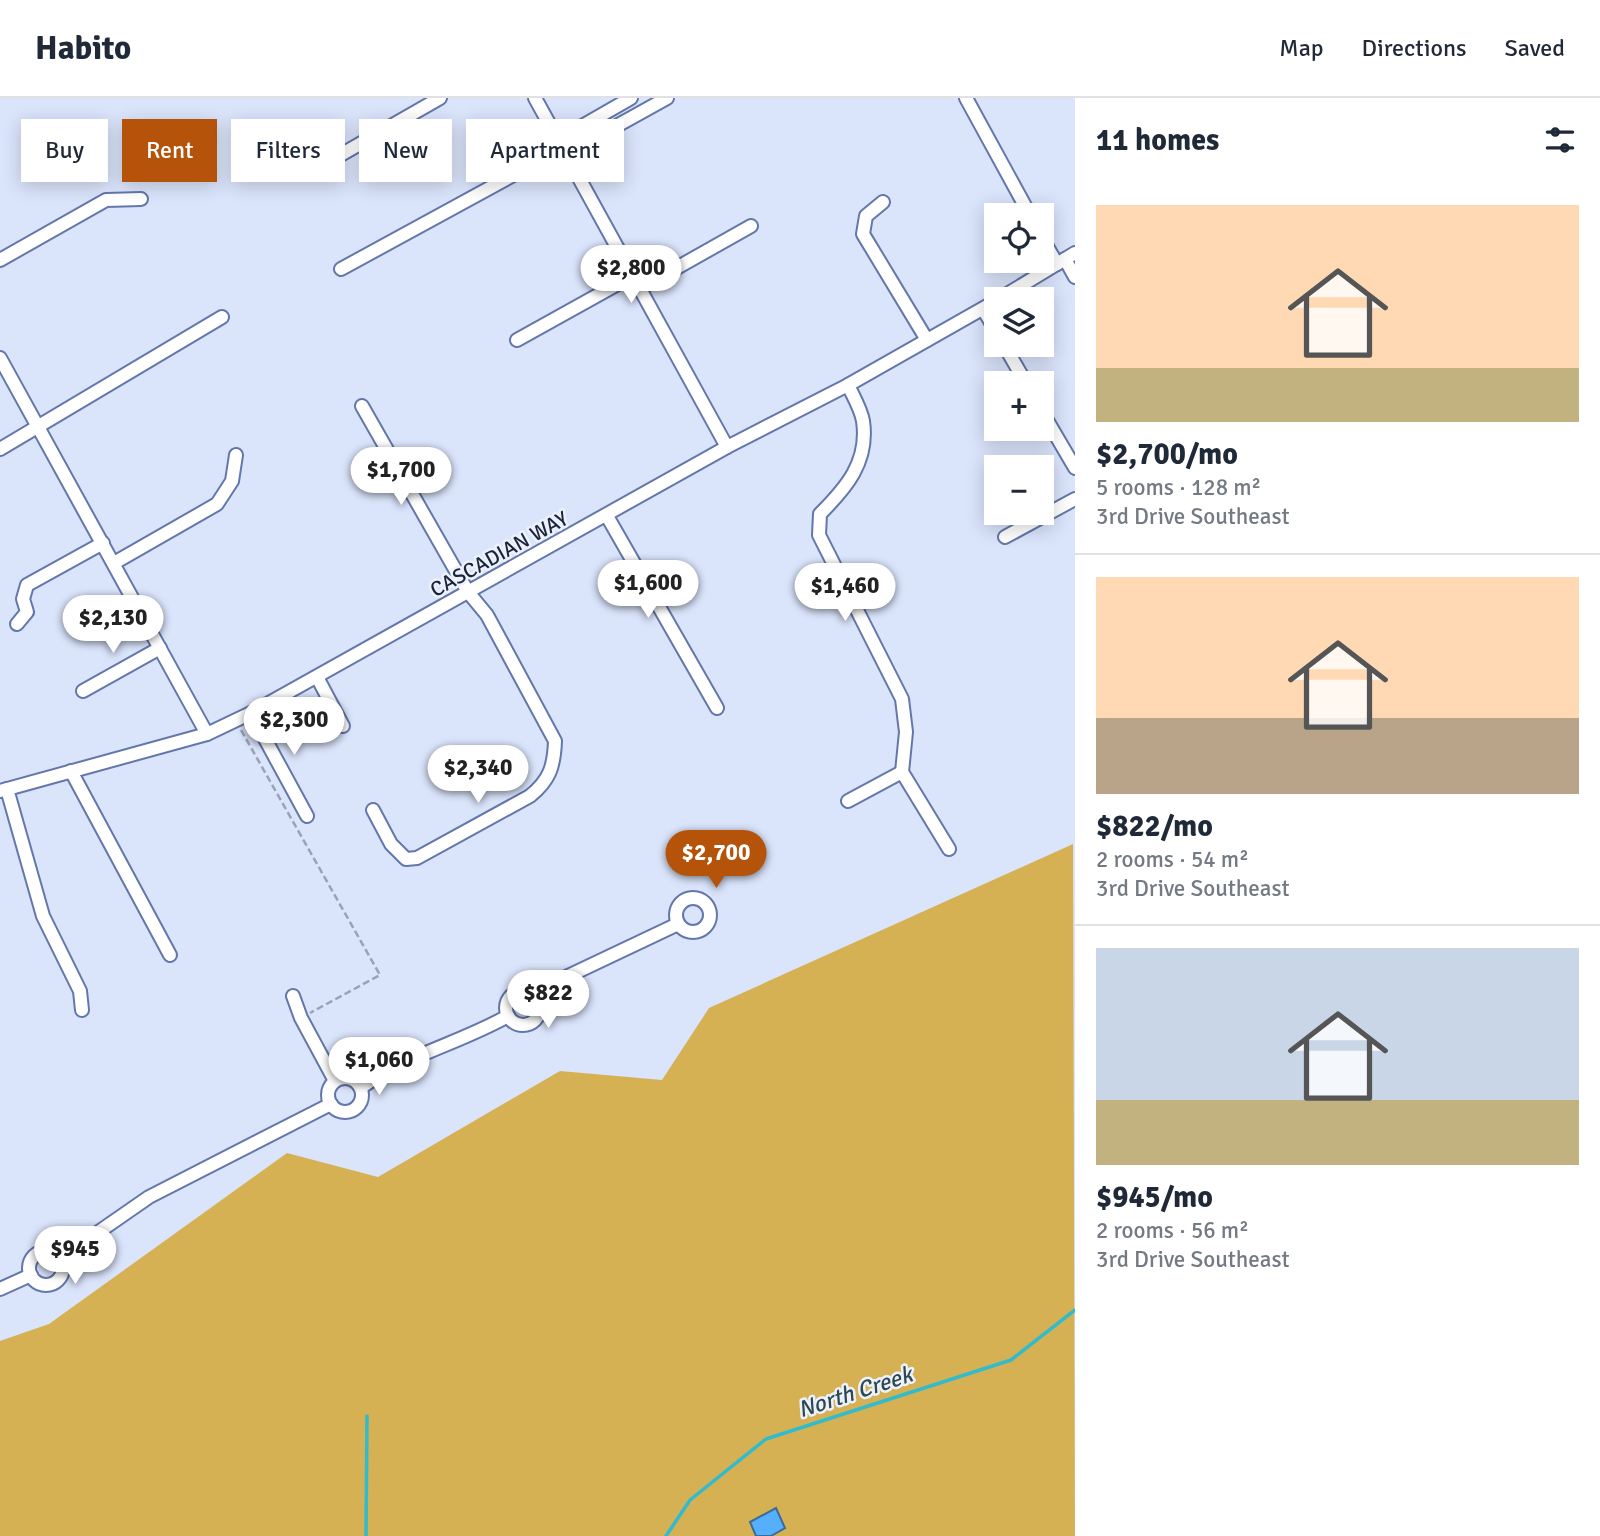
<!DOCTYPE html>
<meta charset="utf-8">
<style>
:root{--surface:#fff;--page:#f2f2f3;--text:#1f2937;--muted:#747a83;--line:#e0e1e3;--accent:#b45309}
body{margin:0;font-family:Signika,sans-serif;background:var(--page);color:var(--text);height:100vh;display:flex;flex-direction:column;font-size:26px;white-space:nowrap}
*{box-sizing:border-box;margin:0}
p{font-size:23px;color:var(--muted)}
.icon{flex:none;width:38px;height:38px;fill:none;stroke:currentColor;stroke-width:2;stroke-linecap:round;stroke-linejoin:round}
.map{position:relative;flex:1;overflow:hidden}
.panel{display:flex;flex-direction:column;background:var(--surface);width:525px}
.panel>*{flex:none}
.guide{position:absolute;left:21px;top:21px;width:665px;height:63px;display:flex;gap:14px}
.buttons{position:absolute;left:984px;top:105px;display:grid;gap:14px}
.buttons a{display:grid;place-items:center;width:70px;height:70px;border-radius:0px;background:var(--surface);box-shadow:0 4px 18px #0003;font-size:35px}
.price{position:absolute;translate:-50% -60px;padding:0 16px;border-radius:24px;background:#fff;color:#222;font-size:23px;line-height:46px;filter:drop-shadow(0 2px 4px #0008)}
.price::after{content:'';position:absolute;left:50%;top:42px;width:21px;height:16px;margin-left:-10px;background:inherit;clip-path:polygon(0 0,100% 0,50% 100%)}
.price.current{background:var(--accent);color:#fff}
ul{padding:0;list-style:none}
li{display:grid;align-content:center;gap:14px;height:371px;padding:0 21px}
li+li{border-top:2px solid var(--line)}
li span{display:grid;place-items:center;height:217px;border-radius:0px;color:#555}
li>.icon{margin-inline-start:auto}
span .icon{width:126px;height:126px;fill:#fffc;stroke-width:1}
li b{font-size:30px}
h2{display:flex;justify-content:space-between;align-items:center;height:84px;padding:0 21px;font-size:30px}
.tag{padding:0 24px;border-radius:0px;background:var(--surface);box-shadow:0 4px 18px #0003;font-size:24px;line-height:63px}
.tag.current{background:var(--accent);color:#fff}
header{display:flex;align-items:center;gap:42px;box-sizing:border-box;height:98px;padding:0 35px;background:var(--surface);border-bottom:2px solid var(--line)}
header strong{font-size:33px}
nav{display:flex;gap:38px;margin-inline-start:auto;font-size:24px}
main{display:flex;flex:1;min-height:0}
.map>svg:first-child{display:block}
</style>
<header>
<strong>Habito</strong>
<nav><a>Map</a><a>Directions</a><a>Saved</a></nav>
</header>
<main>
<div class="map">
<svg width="1075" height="1438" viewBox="0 0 1075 1438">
<rect width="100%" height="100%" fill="#dae4fb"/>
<!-- green -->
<polygon fill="#d5b154" points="1073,746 1075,1438 0,1438 0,1243 49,1226 287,1055 378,1079 560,973 662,982 709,910"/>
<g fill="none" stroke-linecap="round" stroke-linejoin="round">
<!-- stream -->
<g stroke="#31bbcc" stroke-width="3.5">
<polyline points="366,1438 367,1318"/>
<polyline points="666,1438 690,1402 766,1341 1011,1262 1075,1212"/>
</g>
</g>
<!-- building -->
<polygon fill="#55affd" stroke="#3e6b95" stroke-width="2" points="776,1410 785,1430 771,1438 756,1438 750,1424"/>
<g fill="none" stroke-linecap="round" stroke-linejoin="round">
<!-- minor casing -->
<g stroke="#6377ab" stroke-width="16">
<g id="minor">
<polyline points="535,0 727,349"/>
<polyline points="966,0 1030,117"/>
<polyline points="558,42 631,0"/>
<polyline points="566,56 667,0"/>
<polyline points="309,75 440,0"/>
<polyline points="883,104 866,118 863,136 927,242"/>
<polyline points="1041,138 1057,166"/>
<polyline points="1065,161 1075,179"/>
<polyline points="0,162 106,102 141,101"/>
<polyline points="341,171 563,50"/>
<polyline points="641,190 751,128"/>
<polyline points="999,201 1075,155"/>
<polyline points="983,211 996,233"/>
<polyline points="517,242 634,177"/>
<polyline points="1004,247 1026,285"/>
<polyline points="0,260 207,636"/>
<path d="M848,287C853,298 861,311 863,323C869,364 846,390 820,416L819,437L902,601L906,634L902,674L949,751"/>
<path d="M362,308L468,494L487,517L555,643C554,668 550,682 530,698L417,760L406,761L391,746L373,712"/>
<polyline points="1041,312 1075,370"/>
<polyline points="0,351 222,219"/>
<polyline points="607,418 717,610"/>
<polyline points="1005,439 1075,401"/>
<polyline points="114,465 217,406 232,383 236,357"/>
<polyline points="17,526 27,514 23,501 27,487 103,445"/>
<polyline points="317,579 343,628"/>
<polyline points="83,593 160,550"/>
<polyline points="251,615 307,718"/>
<polyline points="71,673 170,857"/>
<polyline points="7,691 43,818 80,893 82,912"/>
<polyline points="0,693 207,636 251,615 727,349 848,287 996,203"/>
<polyline points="848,703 902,674"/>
<circle cx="693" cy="817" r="17"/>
<circle cx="523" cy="910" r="17"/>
<polyline points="293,898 301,920 335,983"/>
<polyline points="538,900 564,880 678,826"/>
<circle cx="345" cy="997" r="17"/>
<path d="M362,989C405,958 460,945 508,918"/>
<circle cx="46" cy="1170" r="17"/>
<polyline points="61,1160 149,1099 331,1006"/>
<polyline points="0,1191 31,1177"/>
</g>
</g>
<!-- path -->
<polyline stroke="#99a2b9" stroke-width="2.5" stroke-dasharray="7 3.5" stroke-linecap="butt" points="241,632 380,877 310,915"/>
<!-- minor -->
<use href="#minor" stroke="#fff" stroke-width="12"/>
</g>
<g text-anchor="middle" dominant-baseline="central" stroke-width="5" stroke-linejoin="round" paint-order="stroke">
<!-- street labels -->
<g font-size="21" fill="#1c2439" stroke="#ecf1fd">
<text transform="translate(499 456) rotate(-29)">CASCADIAN WAY</text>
</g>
<!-- water labels -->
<g font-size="23" font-style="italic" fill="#2d494d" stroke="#ecf1fd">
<text transform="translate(855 1294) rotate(-18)">North Creek</text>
</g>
</g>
</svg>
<div class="buttons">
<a><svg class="icon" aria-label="locate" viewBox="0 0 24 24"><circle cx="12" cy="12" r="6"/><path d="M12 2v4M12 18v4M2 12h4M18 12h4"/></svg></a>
<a><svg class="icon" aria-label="layers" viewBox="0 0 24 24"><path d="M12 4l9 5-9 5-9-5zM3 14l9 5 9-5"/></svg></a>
<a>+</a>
<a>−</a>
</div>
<b class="price" style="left:631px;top:207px">$2,800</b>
<b class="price" style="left:401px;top:409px">$1,700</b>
<b class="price" style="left:648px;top:522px">$1,600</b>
<b class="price" style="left:845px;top:525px">$1,460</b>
<b class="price" style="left:113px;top:557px">$2,130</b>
<b class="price" style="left:294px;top:659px">$2,300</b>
<b class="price" style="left:478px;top:707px">$2,340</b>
<b class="price current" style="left:716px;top:792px">$2,700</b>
<b class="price" style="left:548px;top:932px">$822</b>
<b class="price" style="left:379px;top:999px">$1,060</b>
<b class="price" style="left:75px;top:1188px">$945</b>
<div class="guide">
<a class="tag">Buy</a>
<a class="tag current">Rent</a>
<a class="tag">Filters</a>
<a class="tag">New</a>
<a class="tag">Apartment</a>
</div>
</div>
<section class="panel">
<h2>11 homes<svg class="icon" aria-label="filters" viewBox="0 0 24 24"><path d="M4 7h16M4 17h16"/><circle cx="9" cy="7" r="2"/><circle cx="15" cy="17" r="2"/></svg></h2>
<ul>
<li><span style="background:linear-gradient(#ffd9b3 75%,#c2b280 0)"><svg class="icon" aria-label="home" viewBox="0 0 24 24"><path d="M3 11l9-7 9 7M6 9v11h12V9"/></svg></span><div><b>$2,700/mo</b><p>5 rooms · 128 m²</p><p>3rd Drive Southeast</p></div></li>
<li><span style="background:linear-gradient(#ffd9b3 65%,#b9a48a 0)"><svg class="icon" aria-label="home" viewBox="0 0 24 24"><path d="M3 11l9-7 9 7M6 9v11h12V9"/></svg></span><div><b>$822/mo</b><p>2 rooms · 54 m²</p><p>3rd Drive Southeast</p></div></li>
<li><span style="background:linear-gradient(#c9d6e8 70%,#c2b280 0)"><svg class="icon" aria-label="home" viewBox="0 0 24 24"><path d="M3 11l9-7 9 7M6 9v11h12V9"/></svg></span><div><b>$945/mo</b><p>2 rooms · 56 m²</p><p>3rd Drive Southeast</p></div></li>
</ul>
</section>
</main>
